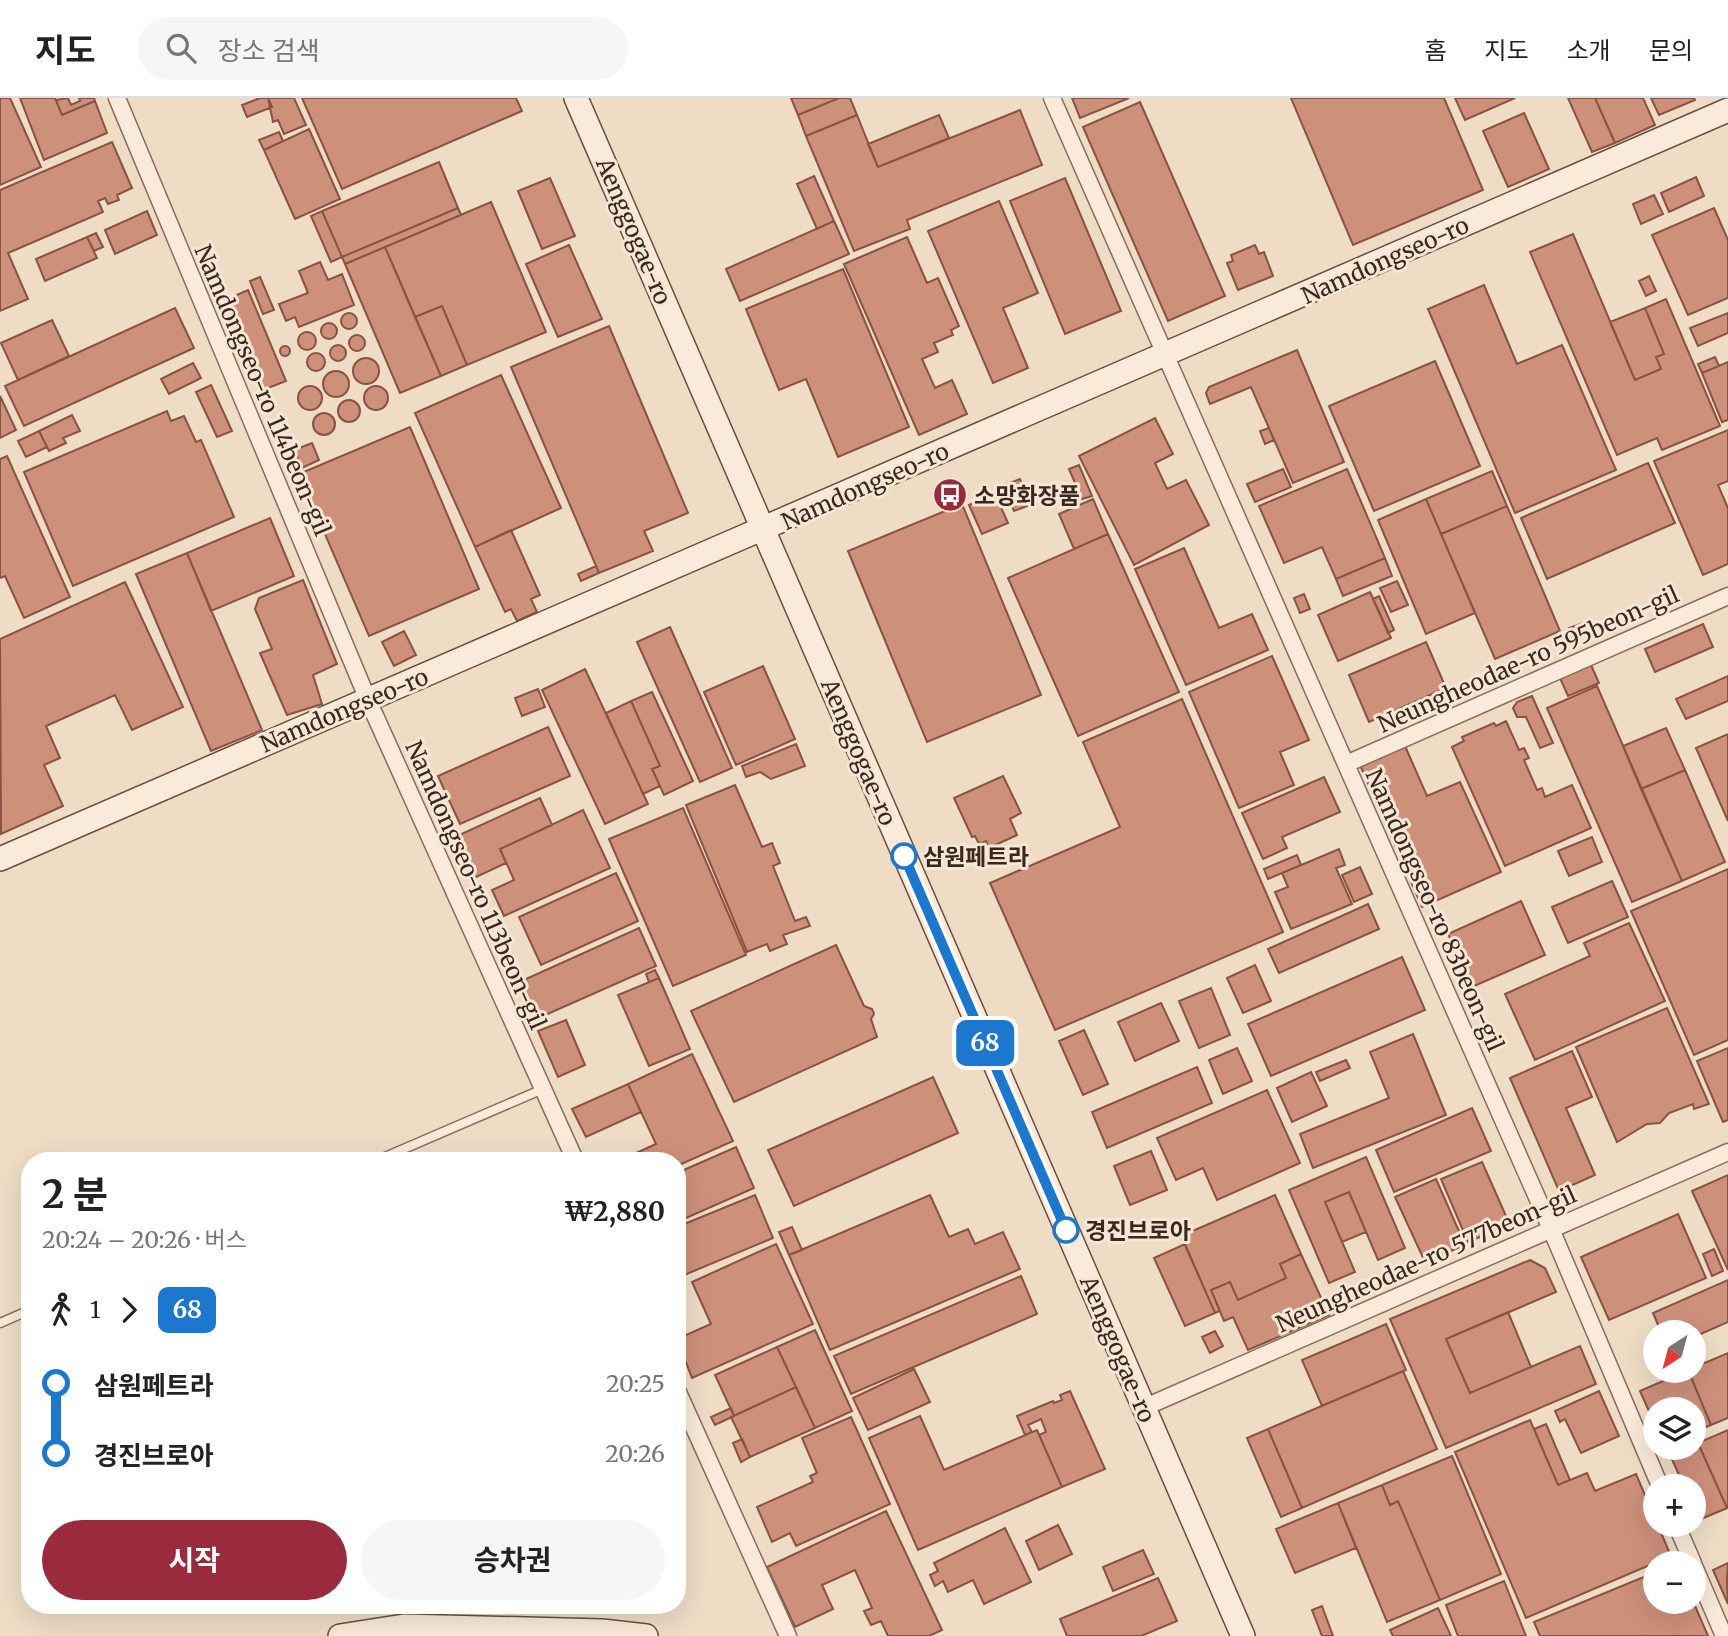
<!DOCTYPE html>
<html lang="ko">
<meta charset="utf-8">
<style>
:root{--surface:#fff;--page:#f6f6f6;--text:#222;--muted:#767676;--line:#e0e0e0;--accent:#992b3d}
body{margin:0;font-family:Merriweather,"Noto Sans KR",serif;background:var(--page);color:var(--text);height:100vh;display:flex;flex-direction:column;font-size:26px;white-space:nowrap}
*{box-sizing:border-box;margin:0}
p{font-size:23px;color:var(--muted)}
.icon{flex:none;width:38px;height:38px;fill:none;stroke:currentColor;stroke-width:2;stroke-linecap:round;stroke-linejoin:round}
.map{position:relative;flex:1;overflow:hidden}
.sheet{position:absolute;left:21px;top:1054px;width:665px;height:462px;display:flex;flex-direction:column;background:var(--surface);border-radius:28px;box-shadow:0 7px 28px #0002}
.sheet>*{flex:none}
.badge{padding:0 14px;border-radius:10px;font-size:24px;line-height:46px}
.needle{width:46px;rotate:216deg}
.controls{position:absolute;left:1643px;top:1222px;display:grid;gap:14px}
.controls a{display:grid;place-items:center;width:63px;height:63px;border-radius:50%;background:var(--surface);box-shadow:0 7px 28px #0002;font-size:35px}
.map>.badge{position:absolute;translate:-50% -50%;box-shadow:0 0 0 4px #fff}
.legs{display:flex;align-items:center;gap:10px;height:77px;padding:0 21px;font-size:23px}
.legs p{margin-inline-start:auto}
.headline{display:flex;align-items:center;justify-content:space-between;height:119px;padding:0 21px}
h1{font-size:38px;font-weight:700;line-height:52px}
.primary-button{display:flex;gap:14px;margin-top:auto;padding:14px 21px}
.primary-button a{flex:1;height:80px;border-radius:42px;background:var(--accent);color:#fff;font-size:28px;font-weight:700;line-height:80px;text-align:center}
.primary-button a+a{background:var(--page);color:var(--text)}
ul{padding:0 21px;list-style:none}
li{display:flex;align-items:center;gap:24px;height:70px;font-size:26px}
li i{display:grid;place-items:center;width:10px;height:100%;margin:0 9px;background:currentColor}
li i::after{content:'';width:18px;height:18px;margin:-9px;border:5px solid;border-radius:50%;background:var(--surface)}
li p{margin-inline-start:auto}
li:first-child i{background:linear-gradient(#0000 50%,currentColor 0)}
li:last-child i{background:linear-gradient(currentColor 50%,#0000 0)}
header{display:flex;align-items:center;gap:42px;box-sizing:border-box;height:98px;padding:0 35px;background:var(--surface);border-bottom:2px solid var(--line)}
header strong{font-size:33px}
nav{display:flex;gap:38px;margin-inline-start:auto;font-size:24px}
.search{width:490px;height:63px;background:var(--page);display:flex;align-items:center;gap:18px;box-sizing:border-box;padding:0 24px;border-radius:38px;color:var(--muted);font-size:26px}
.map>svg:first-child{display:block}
</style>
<header>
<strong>지도</strong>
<div class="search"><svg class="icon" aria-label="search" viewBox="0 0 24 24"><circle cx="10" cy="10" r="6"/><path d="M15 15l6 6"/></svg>장소 검색</div>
<nav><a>홈</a><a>지도</a><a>소개</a><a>문의</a></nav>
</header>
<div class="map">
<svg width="1728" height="1538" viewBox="0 0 1728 1538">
<rect width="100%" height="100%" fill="#eedcc5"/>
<!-- building -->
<path fill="#cd907b" stroke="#895241" stroke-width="2" d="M0,0H10L41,69L0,87Z
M20,0H55L62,17L95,3L107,35L44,62Z
M68,0L71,7L80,3L79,0H94L95,3L62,17L56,2Z
M260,0H268L272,9L247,19L242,7Z
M268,0H294L306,27L284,36L278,22L273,24Z
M302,0H516L522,13L342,91Z
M791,0H839L798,17Z
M839,0H850L857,17L806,38L798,17Z
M1072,0H1129L1080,20Z
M1291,0H1444L1483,92L1353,147Z
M1455,0H1515L1465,22Z
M1568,0H1595L1615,45L1592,54Z
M1595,0H1643L1655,27L1615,45Z
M1651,0H1694L1695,2L1659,17Z
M1140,4L1225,198L1168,223L1083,29Z
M1020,12L1042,67L907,122L910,131L854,153L806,38L857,17L878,69Z
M1524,15L1549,71L1508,89L1483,33Z
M939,17L949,40L878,69L868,46Z
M309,31L340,101L295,121L264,52Z
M279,34L283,43L264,52L259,42Z
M112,44L132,90L117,97L119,102L108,106L105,100L98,103L103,114L8,155L28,201L0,213V92Z
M439,64L458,110L342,159L322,113Z
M814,78L834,123L817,131L797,86Z
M1696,79L1704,98L1669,114L1661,95Z
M550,80L575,138L542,151L518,93Z
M1065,80L1121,213L1065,236L1010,103Z
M1654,97L1663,116L1641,126L1633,106Z
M999,103L1038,195L1003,210L1028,270L993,285L928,133Z
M491,104L546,234L467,267L442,208L415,219L385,149Z
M458,110L461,117L345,166L342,159Z
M1714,110L1728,142V200L1688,217L1652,137Z
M147,113L157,137L115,156L105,132Z
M322,113L342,159L331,164L311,118Z
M834,123L849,156L740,203L726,171Z
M96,135L103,149L94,153L87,139Z
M1573,136L1635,282L1661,271L1656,259L1664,256L1645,210L1666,201L1720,328L1662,352L1657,340L1617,357L1530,154Z
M87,139L97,160L45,183L36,161Z
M907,139L927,185L938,180L959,228L951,232L953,237L934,245L938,254L922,261L935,290L952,282L967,316L919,337L844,166Z
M569,147L602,221L558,239L526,166Z
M1255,147L1259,156L1264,154L1273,178L1238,192L1227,165L1233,163L1231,157Z
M385,149L441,278L400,295L345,166Z
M320,164L328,182L342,176L354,207L299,229L295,219L286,223L279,206L308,195L299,173Z
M843,171L909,329L838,359L806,281L779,292L746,211Z
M1649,178L1656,193L1646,198L1639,183Z
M260,179L274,212L263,216L250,183Z
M1484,187L1517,266L1562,247L1616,372L1515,415L1428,211Z
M248,192L286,283L263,292L225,202Z
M442,208L467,267L441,278L415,219Z
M175,210L194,250L24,328L5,288Z
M1645,210L1664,256L1656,259L1661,271L1635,282L1610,224Z
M1728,215V235L1698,248L1690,230Z
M341 223a8 8 0 1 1 16 0a8 8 0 1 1-16 0Z
M52,222L69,258L18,282L1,245Z
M321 233a8 8 0 1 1 16 0a8 8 0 1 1-16 0Z
M609,228L688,415L644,433L653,453L599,475L511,269Z
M298 243a9 9 0 1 1 18 0a9 9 0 1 1-18 0Z
M349 245a8 8 0 1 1 16 0a8 8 0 1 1-16 0Z
M330 255a8 8 0 1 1 16 0a8 8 0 1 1-16 0Z
M280 253a5 5 0 1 1 10 0a5 5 0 1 1-10 0Z
M1297,252L1344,364L1293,385L1251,289L1210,306L1206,295L1209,289Z
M307 264a9 9 0 1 1 18 0a9 9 0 1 1-18 0Z
M1715,259L1719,268L1702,275L1698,266Z
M353 273a13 13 0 1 1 26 0a13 13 0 1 1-26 0Z
M1435,263L1480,368L1374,413L1329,308Z
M1728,264V322L1722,324L1702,275Z
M193,265L201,280L169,296L161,281Z
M323 286a13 13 0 1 1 26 0a13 13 0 1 1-26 0Z
M501,277L561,410L475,449L415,315Z
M211,287L232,333L217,339L196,294Z
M364 300a12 12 0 1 1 24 0a12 12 0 1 1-24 0Z
M298 300a12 12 0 1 1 24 0a12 12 0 1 1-24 0Z
M0,298L16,332L0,340Z
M338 313a11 11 0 1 1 22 0a11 11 0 1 1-22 0Z
M167,313L171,323L184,318L196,344L201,342L234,419L73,488L24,374Z
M313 326a11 11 0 1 1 22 0a11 11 0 1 1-22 0Z
M72,317L80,333L63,340L66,345L49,353L39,333Z
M1155,320L1173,356L1155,365L1167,391L1186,382L1209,427L1134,467L1079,358Z
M410,329L479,491L369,538L299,376Z
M1269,330L1274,342L1265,346L1260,333Z
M1728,332V383L1718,387L1728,410V466L1703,477L1654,363Z
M39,333L47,349L26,359L18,343Z
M312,345L319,362L302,370L294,352Z
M7,358L70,499L24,520L5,478L0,480V361Z
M1648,365L1675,425L1547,481L1521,420Z
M1079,367L1092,398L1082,401L1069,371Z
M1283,371L1291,389L1255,404L1247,386Z
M1347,371L1385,460L1336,481L1322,449L1284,465L1259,408Z
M1492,373L1507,408L1441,436L1426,401Z
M1020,381L1030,407L1014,413L1004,387Z
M995,396L1008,425L982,436L969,407Z
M1093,401L1108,436L1074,451L1059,416Z
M1426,401L1475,515L1426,536L1378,422Z
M962,406L1041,597L927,644L848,453Z
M1507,408L1560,533L1495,561L1441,436Z
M270,420L294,478L211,513L187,455Z
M511,432L540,497L531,501L537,514L517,523L511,511L505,514L475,449Z
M1108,436L1179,594L1078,638L1008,480Z
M1184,450L1219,530L1252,516L1268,552L1186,587L1135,471Z
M187,455L262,632L211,653L136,476Z
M1385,460L1392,478L1343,498L1336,481Z
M596,468L599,475L581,483L578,476Z
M303,482L337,566L313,577L322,606L287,617L260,555L272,551L255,511L259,500Z
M1397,483L1408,507L1391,514L1380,490Z
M125,484L183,609L132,632L115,597L46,628L60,660L44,667L63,708L1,736L0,541Z
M1370,494L1391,540L1338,563L1318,517Z
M1304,496L1310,511L1300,515L1294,500Z
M1379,498L1394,532L1388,535L1373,501Z
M1591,522L1595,533L1573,541L1569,530Z
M1703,526L1713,549L1655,574L1645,551Z
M670,529L732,670L700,684L637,544Z
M404,533L416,557L394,568L382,544Z
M1426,544L1446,590L1369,624L1349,577Z
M1272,558L1309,642L1280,654L1294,687L1239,710L1189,594Z
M1591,567L1599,585L1568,598L1560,580Z
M763,568L795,641L736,667L704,594Z
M585,571L648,706L605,726L542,592Z
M1728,578V603L1686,621L1676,601Z
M1597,588L1682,783L1632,804L1547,610Z
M538,591L545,609L522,618L515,600Z
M652,594L693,683L664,697L652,671L660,668L631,603Z
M1532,598L1553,645L1540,650L1526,619H1517L1513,610L1517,604Z
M1182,601L1283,834L1055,932L990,785L1120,729L1083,644Z
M631,603L660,668L652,671L660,688L643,696L606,615Z
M1506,623L1519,652L1524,650L1529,660L1524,662L1537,692L1542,690L1545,699L1572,687L1591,730L1505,768L1452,649L1464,643L1462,639L1494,625L1496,628Z
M548,629L570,678L460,726L438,678Z
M1666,630L1685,672L1641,691L1623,648Z
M1728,636V723L1696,650Z
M796,646L805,668L771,681L760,674L746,679L742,668Z
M1405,648L1427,698L1460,684L1501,774L1422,809L1360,667Z
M1685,672L1725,764L1682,783L1641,691Z
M1003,678L1021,715L1010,721L1017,737L989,750L986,743L979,746L975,738L972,739L954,700Z
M1324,679L1340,714L1282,739L1287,750L1263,761L1242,715Z
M735,687L762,749L772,745L780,765L773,768L795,823L806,819L810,828L783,837L787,846L770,853L767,846L747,854L686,707Z
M540,700L552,727L500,751L506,765L474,780L455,739Z
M683,710L746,857L673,888L609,741Z
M583,712L610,770L504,818L492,792L514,782L500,751Z
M1592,739L1602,764L1569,778L1558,753Z
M1339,751L1345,767L1336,770L1352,806L1291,831L1275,794L1288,789L1282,775Z
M1297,757L1301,767L1268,781L1264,771Z
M1360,769L1372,796L1354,804L1342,777Z
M1728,771V942L1694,957L1631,813Z
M616,775L638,823L541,867L519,819Z
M1612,783L1628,819L1568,845L1552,809Z
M1521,803L1545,857L1472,889L1448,836Z
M1368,806L1379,831L1279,875L1268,851Z
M1629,825L1665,903L1535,962L1505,896L1590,858L1584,845Z
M639,830L656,868L534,922L517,885Z
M836,847L864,908L872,911L874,916L871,921L877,939L734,1004L691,913Z
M1402,859L1425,912L1271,978L1248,926Z
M1255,867L1271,903L1243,915L1227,880Z
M655,872L659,880L649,884L646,876Z
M659,880L690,951L649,968L618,897Z
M1211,890L1230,937L1199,950L1179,903Z
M1161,905L1179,943L1135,963L1118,924Z
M1667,910L1709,1006L1694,1011L1693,1006L1669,1015L1660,1025L1647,1026L1617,1044L1576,949Z
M566,922L585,967L558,979L538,933Z
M1084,932L1108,986L1083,997L1059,943Z
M1413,936L1446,1017L1313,1070L1300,1036L1389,1000L1370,954Z
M1237,950L1252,983L1223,996L1209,962Z
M1728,950V1022L1723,1024L1697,963Z
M1572,953L1592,999L1566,1010L1595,1077L1559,1093L1510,980Z
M692,956L733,1043L677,1068V1062H621L656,1046L628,986Z
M1346,962L1350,970L1320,983L1316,974Z
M1197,969L1212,1005L1107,1050L1092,1014Z
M1311,974L1327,1008L1292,1024L1277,990Z
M933,979L958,1035L794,1108L768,1052Z
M628,986L641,1014L586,1039L572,1011Z
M1267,992L1300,1065L1217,1102L1203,1070L1176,1082L1157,1040Z
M1472,1010L1491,1053L1394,1094L1376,1052Z
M736,1049L754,1090L677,1124V1075Z
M1151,1053L1167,1092L1130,1107L1114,1068Z
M1366,1059L1405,1150L1378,1162L1349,1094L1325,1104L1355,1174L1329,1185L1289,1092Z
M1482,1064L1510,1127L1468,1144L1441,1081Z
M1728,1077V1172L1692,1093Z
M1436,1081L1465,1147L1425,1164L1395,1099Z
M1349,1094L1366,1134L1342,1144L1325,1104Z
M755,1097L773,1140L677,1180V1129Z
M930,1097L949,1139L968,1131L975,1146L1003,1134L1020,1171L830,1252L789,1157Z
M1275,1097L1301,1156L1280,1166L1286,1180L1238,1202L1230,1184L1211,1192L1220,1213L1215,1215L1181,1138Z
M1678,1116L1706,1180L1609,1222L1581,1159Z
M792,1129L802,1152L789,1157L779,1134Z
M776,1146L813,1226L692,1280L677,1241L711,1226L692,1184Z
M1185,1146L1215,1215L1185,1228L1154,1160Z
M1714,1151L1723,1173L1712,1178L1703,1156Z
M1301,1156L1329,1217L1248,1252L1233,1219L1224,1223L1211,1192L1230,1184L1238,1202L1286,1180L1280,1166Z
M1530,1162L1545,1170L1556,1194L1446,1241L1470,1295L1580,1248L1596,1286L1446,1350L1390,1221Z
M1021,1178L1037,1216L851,1296L834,1258Z
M1728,1182V1224L1694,1239V1234H1661L1653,1215Z
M1508,1214L1531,1269L1470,1295L1446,1241Z
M1386,1226L1406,1272L1322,1308L1302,1262Z
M815,1232L852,1313L815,1330L777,1249Z
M1215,1233L1223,1248L1210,1255L1202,1239Z
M777,1249L796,1289L734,1318L715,1277Z
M1728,1255V1320L1711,1327L1688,1272Z
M914,1271L930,1304L868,1332L853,1300Z
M1688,1272L1711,1327L1694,1334V1311H1656V1329L1640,1293Z
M1403,1273L1437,1351L1302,1410L1268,1331Z
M796,1289L815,1330L750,1359L731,1319Z
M1070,1293L1105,1371L1062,1389L1039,1337L1046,1334L1041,1321L1028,1327L1032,1334L1025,1337L1017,1318L1053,1303L1054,1305L1062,1302L1060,1297Z
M1599,1293L1619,1338L1581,1355L1565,1321L1560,1324L1555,1313Z
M731,1310L734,1318L715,1327L711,1319Z
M920,1318L944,1372L1037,1332L1062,1389L918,1452L869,1340Z
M851,1319L890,1406L796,1448L790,1435L772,1444L757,1409L813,1384L810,1378L817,1375L802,1340Z
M1530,1322L1558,1387L1587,1375L1595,1393L1636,1376L1671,1458L1526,1520L1455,1354Z
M1546,1326L1570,1382L1558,1387L1534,1331Z
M1268,1331L1302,1410L1281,1419L1247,1340Z
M1728,1332V1409L1727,1410L1698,1345Z
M742,1341L750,1359L741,1364L733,1345Z
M1698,1345L1727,1410L1699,1422L1694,1412V1388H1684L1670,1357Z
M1452,1358L1501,1476L1440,1502L1398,1403L1390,1407L1382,1387Z
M1382,1387L1390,1407L1398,1403L1440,1502L1387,1524L1338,1405Z
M1338,1405L1356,1450L1295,1475L1276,1431Z
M886,1413L942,1532L929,1538H888L881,1523L871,1527L864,1513L872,1510L855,1472L822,1487L833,1511L795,1529L767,1469Z
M1058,1427L1072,1456L1039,1472L1026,1443Z
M1005,1430L1031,1484L984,1506L973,1482L948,1494L943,1483L935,1488L930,1477L938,1473L934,1465Z
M1143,1452L1154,1476L1113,1493L1103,1469Z
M1728,1465L1727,1482L1728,1506L1713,1472Z
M1656,1474V1503H1693L1708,1538H1540L1534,1524Z
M1158,1480L1177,1523L1141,1538H1067L1060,1521Z
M1504,1483L1526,1538H1458L1446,1507Z
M1322,1508L1333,1538H1322L1312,1512Z
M1438,1510L1451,1538H1393L1390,1532Z"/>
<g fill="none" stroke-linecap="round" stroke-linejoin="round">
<!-- lane casing -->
<g stroke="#8a6c5b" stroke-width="11">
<path id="lane" d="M378,1062L543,991
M0,1225L30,1212"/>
</g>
<!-- street casing -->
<g stroke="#8a6c5b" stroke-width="19">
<path id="street" d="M117,0L368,602L575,1062
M1052,0L1551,1131L1660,1388
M1346,666L1728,498
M677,1292L788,1538
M1143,1310L1728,1054
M1676,1426L1693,1465
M1694,1468L1724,1538"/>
</g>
<!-- secondary casing -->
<g stroke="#6c4e3e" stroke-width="26">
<path id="secondary" d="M576,0L1243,1538
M0,761L1728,12
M340,1538L404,1528L602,1533L646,1538"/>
</g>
<!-- lane -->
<use href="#lane" stroke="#f9ead9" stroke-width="8"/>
<!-- street -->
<use href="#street" stroke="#f9ead9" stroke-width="16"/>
<!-- secondary -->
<use href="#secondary" stroke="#f9ead9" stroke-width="23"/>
</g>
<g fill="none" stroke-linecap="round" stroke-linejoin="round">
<!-- line-1 casing -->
<g stroke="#fff" stroke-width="16">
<path id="line-1" d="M904,758L1066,1132"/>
</g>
<!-- line-1 -->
<use href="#line-1" stroke="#1c78cf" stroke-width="10"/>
</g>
<!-- icons -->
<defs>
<g id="bus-disc" transform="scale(1.75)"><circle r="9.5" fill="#992b3d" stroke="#f6e7d5"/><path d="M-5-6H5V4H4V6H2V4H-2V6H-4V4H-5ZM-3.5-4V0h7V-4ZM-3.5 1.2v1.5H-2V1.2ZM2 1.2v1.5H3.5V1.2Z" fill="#fff"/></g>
</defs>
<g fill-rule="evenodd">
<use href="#bus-disc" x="950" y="397"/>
</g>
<!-- markers -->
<g fill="#fff" stroke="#1c78cf" stroke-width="3.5">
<circle cx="904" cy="758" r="12"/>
<circle cx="1066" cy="1132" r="12"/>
</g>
<g text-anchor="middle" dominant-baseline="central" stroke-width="6" stroke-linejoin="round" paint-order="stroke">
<!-- street labels -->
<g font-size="23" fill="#3a281f" stroke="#f6e7d5">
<text transform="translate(634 133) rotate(67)">Aenggogae-ro</text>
<text transform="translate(1385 162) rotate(-24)">Namdongseo-ro</text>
<text transform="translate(263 292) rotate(67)">Namdongseo-ro 114beon-gil</text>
<text transform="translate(865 388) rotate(-24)">Namdongseo-ro</text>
<text transform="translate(1528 561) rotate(-24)">Neungheodae-ro 595beon-gil</text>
<text transform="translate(344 612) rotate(-23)">Namdongseo-ro</text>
<text transform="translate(859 654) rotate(67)">Aenggogae-ro</text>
<text transform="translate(476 787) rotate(66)">Namdongseo-ro 113beon-gil</text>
<text transform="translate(1435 812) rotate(66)">Namdongseo-ro 83beon-gil</text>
<text transform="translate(1426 1161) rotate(-24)">Neungheodae-ro 577beon-gil</text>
<text transform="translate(1118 1251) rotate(67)">Aenggogae-ro</text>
</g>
<!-- poi labels -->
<g font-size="23" font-weight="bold" fill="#3a281f" stroke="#f6e7d5" text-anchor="start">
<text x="974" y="397">소망화장품</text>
</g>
<!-- stop labels -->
<g font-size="23" font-weight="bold" fill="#3a281f" stroke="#f6e7d5" text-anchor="start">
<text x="923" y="758">삼원페트라</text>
<text x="1085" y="1132">경진브로아</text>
</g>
</g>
</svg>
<div class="controls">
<a><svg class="needle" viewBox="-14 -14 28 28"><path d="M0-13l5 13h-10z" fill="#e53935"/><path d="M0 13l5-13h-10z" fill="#767676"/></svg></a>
<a><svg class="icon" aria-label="layers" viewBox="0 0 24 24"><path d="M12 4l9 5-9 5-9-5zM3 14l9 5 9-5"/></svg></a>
<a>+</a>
<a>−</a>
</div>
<b class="badge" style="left:985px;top:945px;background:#1c78cf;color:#fff">68</b>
<section class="sheet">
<div class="headline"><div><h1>2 분</h1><p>20:24 – 20:26 · 버스</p></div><b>₩2,880</b></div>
<div class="legs"><svg class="icon" aria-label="walk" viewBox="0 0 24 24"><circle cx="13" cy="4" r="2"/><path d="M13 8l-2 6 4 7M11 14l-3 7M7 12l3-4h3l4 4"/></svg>1<svg class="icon" aria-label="forward" viewBox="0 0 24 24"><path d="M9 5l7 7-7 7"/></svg><b class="badge" style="background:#1c78cf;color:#fff">68</b></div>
<ul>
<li><i style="color:#1c78cf"></i><b>삼원페트라</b><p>20:25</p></li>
<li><i style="color:#1c78cf"></i><b>경진브로아</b><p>20:26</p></li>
</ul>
<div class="primary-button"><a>시작</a><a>승차권</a></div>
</section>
</div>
